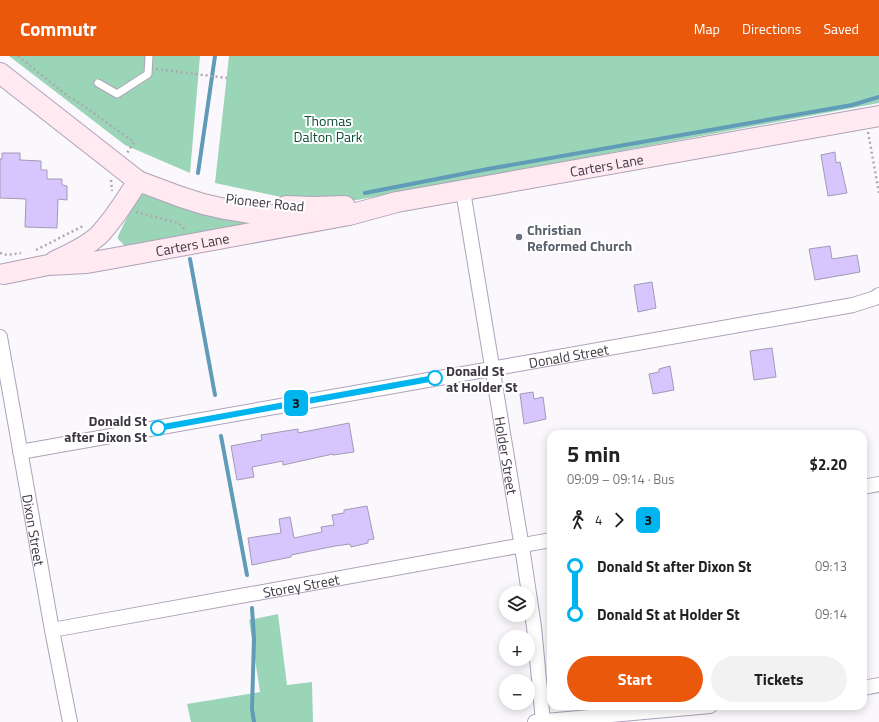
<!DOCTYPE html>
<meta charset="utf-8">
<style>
:root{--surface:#fff;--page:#f2f2f2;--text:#222;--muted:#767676;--accent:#ea580c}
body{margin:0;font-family:"Titillium Web",sans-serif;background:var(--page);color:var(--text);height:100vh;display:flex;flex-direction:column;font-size:15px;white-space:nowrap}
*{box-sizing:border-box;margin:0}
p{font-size:13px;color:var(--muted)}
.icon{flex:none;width:22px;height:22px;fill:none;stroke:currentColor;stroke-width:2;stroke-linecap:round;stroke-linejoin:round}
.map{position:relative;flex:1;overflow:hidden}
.drawer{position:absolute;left:547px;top:374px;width:320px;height:280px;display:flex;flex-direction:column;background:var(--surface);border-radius:12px;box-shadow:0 2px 10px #0003}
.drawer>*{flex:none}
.badge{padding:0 8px;border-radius:6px;font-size:14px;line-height:26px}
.fabs{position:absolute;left:499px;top:530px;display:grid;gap:8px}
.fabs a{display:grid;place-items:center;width:36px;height:36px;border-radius:50%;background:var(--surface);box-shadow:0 2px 10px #0003;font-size:20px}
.map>.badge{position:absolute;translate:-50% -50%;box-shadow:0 0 0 2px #fff}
.legs{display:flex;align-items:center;gap:6px;height:44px;padding:0 20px;font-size:13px}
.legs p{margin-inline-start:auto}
.head{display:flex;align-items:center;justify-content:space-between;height:68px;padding:0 20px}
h1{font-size:22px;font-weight:700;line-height:30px}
.action{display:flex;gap:8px;margin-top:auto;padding:8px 20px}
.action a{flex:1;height:46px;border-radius:24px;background:var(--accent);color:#fff;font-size:16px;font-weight:700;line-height:46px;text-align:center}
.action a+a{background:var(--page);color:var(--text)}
ul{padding:0 20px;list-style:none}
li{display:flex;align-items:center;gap:14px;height:48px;font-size:15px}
li i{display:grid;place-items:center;width:6px;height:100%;margin:0 5px;background:currentColor}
li i::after{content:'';width:10px;height:10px;margin:-5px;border:3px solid;border-radius:50%;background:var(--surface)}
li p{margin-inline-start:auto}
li:first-child i{background:linear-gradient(#0000 50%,currentColor 0)}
li:last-child i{background:linear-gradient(currentColor 50%,#0000 0)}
header{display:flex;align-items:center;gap:24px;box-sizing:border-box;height:56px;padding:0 20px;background:var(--accent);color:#fff}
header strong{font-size:19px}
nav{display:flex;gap:22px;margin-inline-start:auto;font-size:14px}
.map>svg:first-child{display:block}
</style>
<header>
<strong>Commutr</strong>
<nav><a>Map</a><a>Directions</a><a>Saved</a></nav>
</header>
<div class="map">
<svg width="879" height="666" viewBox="0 0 879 666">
<rect width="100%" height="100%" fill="#fbf8fd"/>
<!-- green -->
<path fill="#9ad5b7" d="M9,0H200L190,117L125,89Z
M229,0H879V47L357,144L300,145L215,127Z
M144,138L209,159L243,166L245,167L246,171L125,190L118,183V180L137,141Z
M278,558L287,629L312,626L313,666H191L187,648L260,636L249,564Z"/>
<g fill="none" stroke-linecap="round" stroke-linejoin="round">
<!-- stream -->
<path stroke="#609bb8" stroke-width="4" d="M198,117L215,0
M365,137L488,113L852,49L879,41
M190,203L215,339
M221,380L247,519
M252,552L254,582L252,653L254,666"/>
</g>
<!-- building -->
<path fill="#d7c6fd" stroke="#a29ab4" d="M835,96L836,107L840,106L847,137L828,140L821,99Z
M2,97H20V104L41,105V114H47V123H62V129L67,130V144L58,143L57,172L25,171L26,143L0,142V103H2Z
M830,190L832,203L857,199L860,216L815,224L809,193Z
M652,226L656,252L638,256L634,229Z
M772,292L776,321L754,324L750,295Z
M670,310L674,334L653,338L649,318L659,316V313Z
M533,336L534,343L543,341L546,363L524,368L520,338Z
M349,367L354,396L333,399V398L283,409V405L252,411L254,421L237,424L231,390L262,384L261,379L298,373V377Z
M367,450L374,483L368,484V487L351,491L350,488L335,490L296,498L291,499V501L252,509L248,482L281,477L279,463L290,461L294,482L322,476L321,471L334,469L332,459L344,457V454Z"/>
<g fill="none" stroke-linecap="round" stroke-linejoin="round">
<!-- service casing -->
<g stroke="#afa1b9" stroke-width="9">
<path id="service" d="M98,27L117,38L148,18L149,0"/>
</g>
<!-- minor casing -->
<g stroke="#afa1b9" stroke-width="16">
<g id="minor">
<path id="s1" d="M463,135L524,504L534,571L543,665"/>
<path id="s2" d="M0,281L52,574L70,666"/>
<path id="s3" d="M20,396L853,249L875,242L879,239"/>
<path d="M863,431L879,428"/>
<path id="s4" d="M52,574L551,484"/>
<path d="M863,632L879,629"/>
<path d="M535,666L710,650"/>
</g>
</g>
<!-- secondary casing -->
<g stroke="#afa1b9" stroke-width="22">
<g id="secondary">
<path d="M0,17L138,125L181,141L203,148L225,153L255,158L302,160"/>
<path d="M286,150L313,151L345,150"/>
<path d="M55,205C70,198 86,191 98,180C114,164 126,143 138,125"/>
<path id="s5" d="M4,218L48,209L87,207L104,204L349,159L397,146L879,60"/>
</g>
</g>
<!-- path -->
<path stroke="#ada9b0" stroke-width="2.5" stroke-dasharray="2 3" stroke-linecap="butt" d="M18,0L69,41L75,44L134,86L127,97
M156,13L227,22
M868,76L879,137
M111,124L112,135
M136,156L178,167L182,170L184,173
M36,194L85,169
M0,197L7,199L21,197"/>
<!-- service -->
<use href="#service" stroke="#fff" stroke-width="7"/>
<!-- minor -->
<use href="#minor" stroke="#fff" stroke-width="14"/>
<!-- secondary -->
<use href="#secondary" stroke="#feeaf0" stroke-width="20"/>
</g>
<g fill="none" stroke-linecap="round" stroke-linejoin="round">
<!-- line-1 casing -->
<g stroke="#fff" stroke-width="9">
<path id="line-1" d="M158,372L435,322"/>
</g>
<!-- line-1 -->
<use href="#line-1" stroke="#00b5ef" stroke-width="6"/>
</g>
<!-- markers -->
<circle fill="#6b7280" stroke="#fff" stroke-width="1.5" cx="519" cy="181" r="4"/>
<g fill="#fff" stroke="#00b5ef" stroke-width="2">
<circle cx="435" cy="322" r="7"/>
<circle cx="158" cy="372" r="7"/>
</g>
<g text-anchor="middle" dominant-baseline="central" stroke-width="4" stroke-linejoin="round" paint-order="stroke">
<!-- park labels -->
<g font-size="14" fill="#0c4e34" stroke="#fff">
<text x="328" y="64">Thomas<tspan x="328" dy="16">Dalton Park</tspan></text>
</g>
<!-- street labels -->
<g font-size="14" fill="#3c3640" stroke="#fff">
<text stroke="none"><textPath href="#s5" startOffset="613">Carters Lane</textPath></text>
<text transform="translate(265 146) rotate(6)">Pioneer Road</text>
<text stroke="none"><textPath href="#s5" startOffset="191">Carters Lane</textPath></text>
<text stroke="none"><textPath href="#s3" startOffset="557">Donald Street</textPath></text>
<text stroke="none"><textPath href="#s1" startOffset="268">Holder Street</textPath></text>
<text stroke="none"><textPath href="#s2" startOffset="196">Dixon Street</textPath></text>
<text stroke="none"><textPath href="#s4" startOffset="253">Storey Street</textPath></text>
</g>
<!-- worship labels -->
<g font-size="14" font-weight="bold" fill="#5b616d" stroke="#fff" text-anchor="start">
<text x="527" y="173">Christian<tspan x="527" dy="16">Reformed Church</tspan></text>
</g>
<!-- stop labels -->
<g font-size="14" font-weight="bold" fill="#3c3640" stroke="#fff" text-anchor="start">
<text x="446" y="314">Donald St<tspan x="446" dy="16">at Holder St</tspan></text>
<text x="147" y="364" text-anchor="end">Donald St<tspan x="147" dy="16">after Dixon St</tspan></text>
</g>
</g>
</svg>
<div class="fabs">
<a><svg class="icon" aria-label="layers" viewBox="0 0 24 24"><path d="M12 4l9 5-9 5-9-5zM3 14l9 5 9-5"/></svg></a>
<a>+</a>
<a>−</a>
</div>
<b class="badge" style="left:296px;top:347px;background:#00b5ef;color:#111">3</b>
<section class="drawer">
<div class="head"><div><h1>5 min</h1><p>09:09 – 09:14 · Bus</p></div><b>$2.20</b></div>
<div class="legs"><svg class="icon" aria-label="walk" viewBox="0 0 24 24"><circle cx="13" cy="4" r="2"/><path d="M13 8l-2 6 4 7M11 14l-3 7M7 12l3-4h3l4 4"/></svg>4<svg class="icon" aria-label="forward" viewBox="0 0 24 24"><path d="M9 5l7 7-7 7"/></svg><b class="badge" style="background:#00b5ef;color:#111">3</b></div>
<ul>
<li><i style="color:#00b5ef"></i><b>Donald St after Dixon St</b><p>09:13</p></li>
<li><i style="color:#00b5ef"></i><b>Donald St at Holder St</b><p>09:14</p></li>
</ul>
<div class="action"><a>Start</a><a>Tickets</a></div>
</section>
</div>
